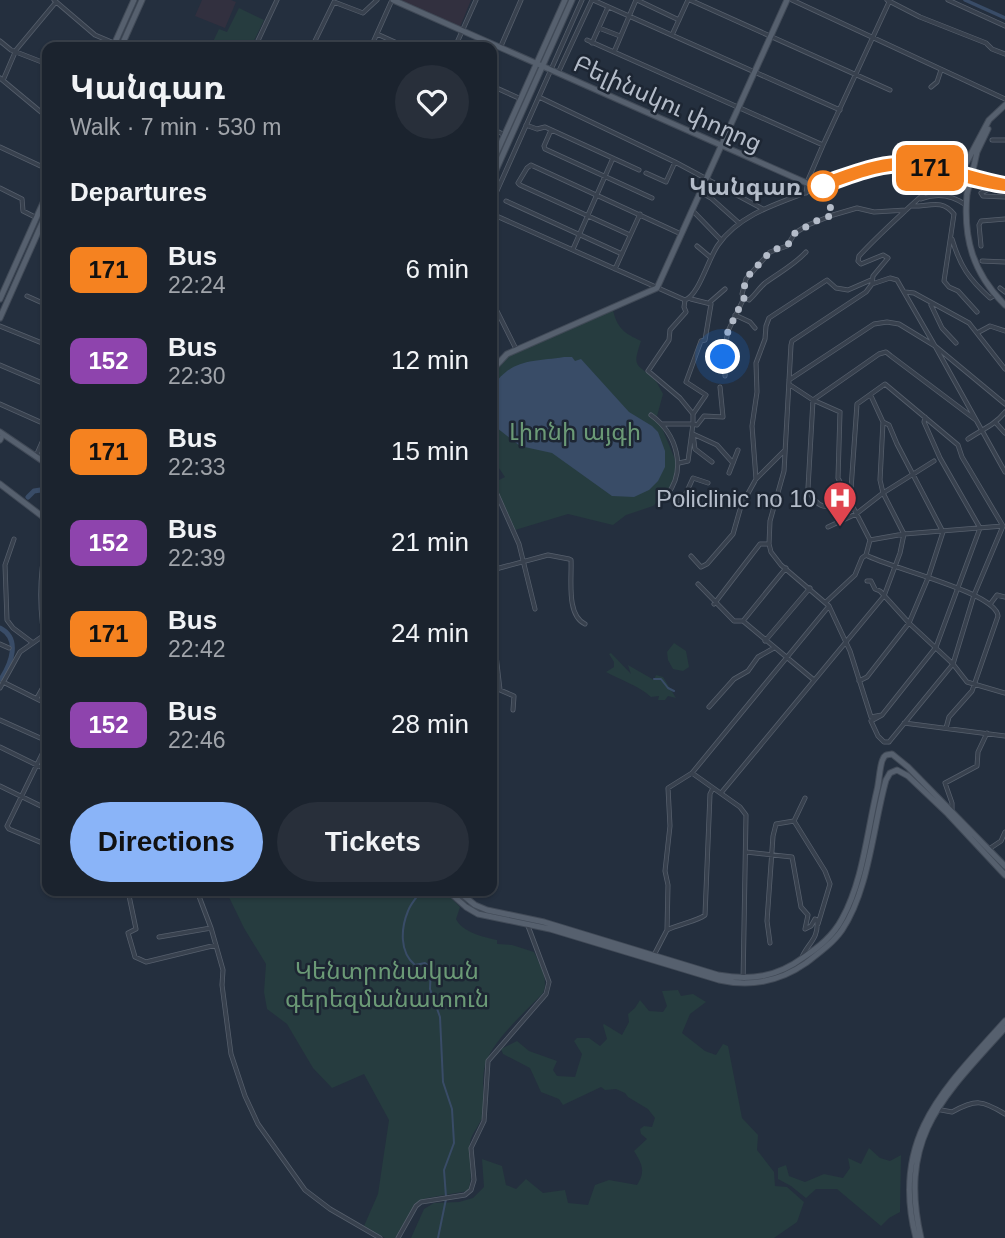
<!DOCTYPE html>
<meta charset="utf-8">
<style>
:root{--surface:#1b232e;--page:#282f3a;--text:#f1f3f6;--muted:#a0a4aa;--line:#39404a;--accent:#8ab4f8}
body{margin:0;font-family:Helvetica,"Noto Sans Armenian",sans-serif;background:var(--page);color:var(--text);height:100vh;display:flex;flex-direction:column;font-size:26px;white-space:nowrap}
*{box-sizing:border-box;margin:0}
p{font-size:23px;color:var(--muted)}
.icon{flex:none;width:38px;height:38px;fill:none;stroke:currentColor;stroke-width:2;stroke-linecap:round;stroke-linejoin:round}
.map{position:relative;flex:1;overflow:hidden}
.side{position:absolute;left:42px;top:42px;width:455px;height:854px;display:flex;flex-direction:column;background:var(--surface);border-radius:14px;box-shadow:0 2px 5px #0004,0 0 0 2px var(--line)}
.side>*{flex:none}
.badge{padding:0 14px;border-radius:10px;font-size:24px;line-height:46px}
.you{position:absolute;width:35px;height:35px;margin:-18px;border:5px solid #fff;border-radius:50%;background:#1a73e8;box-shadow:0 0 0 10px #1a73e833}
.map>.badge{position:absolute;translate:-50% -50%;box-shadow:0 0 0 4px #fff}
h2{padding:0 28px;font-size:26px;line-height:63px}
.round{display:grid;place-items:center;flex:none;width:74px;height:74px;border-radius:37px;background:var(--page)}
.headline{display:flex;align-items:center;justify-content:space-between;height:119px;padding:0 28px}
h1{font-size:33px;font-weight:700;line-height:52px}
.button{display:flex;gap:14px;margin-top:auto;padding:14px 28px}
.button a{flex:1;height:80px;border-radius:42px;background:var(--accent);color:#111;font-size:28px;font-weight:700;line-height:80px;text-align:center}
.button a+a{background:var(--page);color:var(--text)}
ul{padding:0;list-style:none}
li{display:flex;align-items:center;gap:21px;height:91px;padding:0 28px}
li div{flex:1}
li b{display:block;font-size:26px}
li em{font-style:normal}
li .badge{min-width:77px;font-weight:700;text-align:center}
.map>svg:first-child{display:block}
</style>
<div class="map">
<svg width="1005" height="1238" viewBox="0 0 1005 1238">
<rect width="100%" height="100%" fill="#242f3e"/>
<!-- medical -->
<path fill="#32303f" d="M202,0H231L236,2L225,28L195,16Z
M400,0H471L460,27Z"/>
<!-- green -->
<path fill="#263c3f" d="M239,8L264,20L251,47L211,46L219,29L227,32Z
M613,310C617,328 624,333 641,341C632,368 636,363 654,379C658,383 660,389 663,394L657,416L677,464L671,488L653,506L626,515L613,525L568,514L515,530L493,483L505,477L492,458V374L509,356Z
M674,643L686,651L689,667L683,671L673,669L668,660L667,652Z
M611,653L631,674L628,665L654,680L656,675L663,677L676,698L668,696L665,700H658L659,696L651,697C639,686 621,680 606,672L614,667V662L609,654Z
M226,891H444L460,907L456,919C462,932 483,937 497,940V944L512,945L534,952C540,965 549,979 543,993C525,1012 492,1041 485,1065C481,1081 485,1098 483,1114C481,1125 471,1133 470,1143C468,1159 474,1175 468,1191L427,1198L416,1203L395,1238H385L364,1226L378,1194L389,1120L364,1074L332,1088L313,1068L287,1024L267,1009L264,992L266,964L244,928Z
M678,990L681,996L693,994L706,1002L690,1014L682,1033L705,1051L716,1055L723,1044L728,1046L742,1118L758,1135L757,1150L774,1172L775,1186L787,1187L804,1202L797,1222L774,1238H411L424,1209L434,1203L459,1202L473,1198L484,1187L482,1159L502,1166L506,1185L516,1189L526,1179L543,1193L565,1190L568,1203L588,1205L595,1185L609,1180L637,1185C646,1171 642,1164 634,1151L647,1139L641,1134L640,1129L644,1126L652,1127L655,1118L648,1109L628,1097L625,1093L616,1089L605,1090L601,1087L563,1105L559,1099L541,1092L530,1068L503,1054L501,1049L517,1041L529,1051L557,1061L553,1070L557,1076L575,1077L582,1054L574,1041L577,1038H589L600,1046L607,1039L603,1025L604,1024L622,1035L629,1022L628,1014L635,1008L640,1000L649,1011L663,1012L667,1006L662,991Z
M869,1148L880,1158L890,1161L901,1155L900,1212L889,1218L881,1226L837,1189H816L806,1198L791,1186L778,1179V1168L786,1165L789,1176L805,1182L824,1174L843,1178L850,1168L848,1158L861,1164Z"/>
<!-- water -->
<path fill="#394c67" d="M564,357H572L575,361L581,359L629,412L652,426L658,432L665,451V467L658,481L649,490L634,497L612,496L552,453L520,446L492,424V388C511,358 533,362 564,357Z"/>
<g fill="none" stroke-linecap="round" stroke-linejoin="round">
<!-- stream -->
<path stroke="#394c67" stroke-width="2" d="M654,679H661L668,688L674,691
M420,891C417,898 411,903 408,911C401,928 399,952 415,965L425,963L431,967L430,989L440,1017L443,1082L452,1109L454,1143L444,1170L446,1197
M438,1238L446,1199"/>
<!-- canal -->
<path stroke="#394c67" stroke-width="3.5" d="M965,0L1005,18"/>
<!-- river -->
<path stroke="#394c67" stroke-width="5" d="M28,497L34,491L47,489
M0,628C21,639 11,664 1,679"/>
<!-- minor casing -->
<g stroke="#565f6c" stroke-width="5">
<path id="minor" d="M54,0L95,35L114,43
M593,0L840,110
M637,0L679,20
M690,0L890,90
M792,0L1005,99
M887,0L920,17L986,43L992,49L1005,54
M948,0L1005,26
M599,28L620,36
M377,34L406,47
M672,35L688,0
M587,40L823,145
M0,41L11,50L47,64
M592,43L608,7
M501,46L521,0
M255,47L277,0
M312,47L334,2L363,13L377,0
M371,47L392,0
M455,47L476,0
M614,52L636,0
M558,73L592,0
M0,78L47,117
M4,78L16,50L56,2
M492,86L521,99
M931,87L937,82L941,70
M539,97L675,162L763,209
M526,125L537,129L545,127L639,170
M492,129L505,135
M551,130L544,146L545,149L652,198
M992,140H1005
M0,147L47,169
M646,173L666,182L675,162
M987,184V190L981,193L983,196L1005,197
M0,188L22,199L23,211L35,217
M700,192L711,198L739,223
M806,193L808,180L823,145L890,0
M921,199C936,193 952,195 966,205
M506,201L622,254
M492,202L582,0
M911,206C929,207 941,198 954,214L944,281L949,287L958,291L977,312
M692,210L721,240
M492,214L685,300
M630,235L520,185L518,183L527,168L531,165L681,234
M952,239C960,266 969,279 990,298L995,295
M697,246L710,257
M981,246L979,225L981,221L1005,219
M573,249L613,158
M982,261L1005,262
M615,269L640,214
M872,284L890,278L897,280L935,346L1005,404
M1000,288L1005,292
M905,292L914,293L969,323L1005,369
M27,296L47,305
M744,298L749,300C755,295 759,288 765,283C780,272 794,265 806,252
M691,299L711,304L705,340L701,341L686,382L706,395L693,414
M685,300C699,295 708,259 718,245C741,212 783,202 818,188
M685,300L684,307L686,312L670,330L669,340L648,371L680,398L693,414
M710,302L725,289
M931,305L942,328L956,343
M492,312L494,309L497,311L516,349
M735,315L750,322L755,328
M0,326L47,345
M977,333L990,326L1005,331
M0,365L47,385
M725,376L726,358L723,357L728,331L744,298L742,294L746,279L770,252L787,246L795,233L808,225L833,215L857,208L874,212L906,210
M789,380L874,324L887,322L899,324L935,346L1005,472
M790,385L813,400L840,412
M0,404L47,425
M840,412L838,478L870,540
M693,414V424L697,425L704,416L723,417L720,387
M651,415C677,434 687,469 667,495L682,502L693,478L708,483
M976,420L891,356L886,352L879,354L813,400L808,488C817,512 829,508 850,503L857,404L885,384L958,445L962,457L1003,526
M996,423L1005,433
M663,424H693L688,461L679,463
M968,439C981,430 995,425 1005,412
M36,456L47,431
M712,462L695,449L693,434L717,445L733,463
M729,473L738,450
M756,479L752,426L757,392L756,363L765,339L766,326L769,318L827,280L836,288L848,290L871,280
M492,483L519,544L535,609
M828,527L856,514L883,493L934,461
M14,539L5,565L7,620L13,628L33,643
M47,539C39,575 39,615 47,651
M870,540L904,534L1003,526
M866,555C889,568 996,592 998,616L972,691L949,717L946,728
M691,556L701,567L707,564L733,534L741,506L756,479L785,450
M492,570L548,555L569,559L571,560C572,579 566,615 585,624
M867,581H871L875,589L880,591L909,623L953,664L967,682L1005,693
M698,584L734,621H743L814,680
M826,602L855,575L862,558L866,555L870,540
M991,603L997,595L1005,597
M714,604L760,544H769
M492,620L500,690L514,696L513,710
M743,621L786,568
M765,641L810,588
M0,644L9,648
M859,681L867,677L909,623L928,578L943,532L897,444L889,425L883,422L871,396
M3,682L47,704
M0,688L20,652L43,636
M37,698L47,680
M709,707L734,679L748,671L758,657L774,648
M882,715L871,717L850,651L829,606L781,565L771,552L769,544L770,521L784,471L791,345L792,341L866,292L872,284L873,276L888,258L883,255L861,264L858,261L859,256C870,244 934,181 944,180C959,178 972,187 987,184
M0,720L47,741
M904,723L1005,736
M889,742H884L878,736L871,721L882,715L936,647L980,528L940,458L924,422L925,417
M889,742L953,664L974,595L1003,526
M47,744L7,826L9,829L47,845
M0,747L47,770
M692,773L740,807L746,815L743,983
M0,786L47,809
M721,793L884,596L900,553L904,534L883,493L880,480L883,422
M952,809V803L945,783L977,766L978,752L987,733
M794,821L825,871L830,884L818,924
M794,821L805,798
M989,849L1001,841L1005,832
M746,852L792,857L801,907L808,915L805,929L811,926L815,919L817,920C819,939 808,943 802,957
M128,891L136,929L128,933L135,957L146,962L216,945
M197,891L211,928L223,970L222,985L231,1054L245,1096L258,1124L305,1190L330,1209L380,1238
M667,930C679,924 698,921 705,915L710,794L713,788
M159,937L211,928
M770,943L767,921L773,836L776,824L794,821
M653,957L667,930L668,885L665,871L670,826L668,788L692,773L829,606
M936,1109L952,1112C976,1099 982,1100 1005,1114
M398,1238L416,1206L421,1202L465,1195L471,1190L474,1180L471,1148L484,1121L488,1061L546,994L549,982L528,926"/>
</g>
<!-- major casing -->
<g stroke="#414a57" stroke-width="7">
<path id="major" d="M393,0L818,188
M113,47L134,0
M121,47L142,0
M492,163L565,0
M973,170L977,152L988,129
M959,172L962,171L989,120L1005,105
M492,179L572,0
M818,188L820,184C845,176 872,164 898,163C935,161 969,179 1005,184
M967,194C963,239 973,273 1005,305
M0,299L47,194
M0,318L47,212
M492,370L507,354L657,288L787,0
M0,432L47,464
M0,440L1,438
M0,484L47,520
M448,891L466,907L478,914L550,929L719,980C750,987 779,982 806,963C819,953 833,943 842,930C869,890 873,826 886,780L890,773L897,770L908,776L948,814L1005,875
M458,891L475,905L487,910L544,922L718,975C751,981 777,977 804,957C819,947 833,936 842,919C863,881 867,832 877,790C879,783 880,763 883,759C885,754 887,755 892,754L908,767L1005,866
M916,1238C890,1138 944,1089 1005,1021
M921,1238C898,1137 942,1098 1005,1028"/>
</g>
<!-- minor -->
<use href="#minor" stroke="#38414e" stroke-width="3.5"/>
<!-- major -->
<use href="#major" stroke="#56606e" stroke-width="5"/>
<!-- major-bridge casing -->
<g stroke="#414a57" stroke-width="7" stroke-linecap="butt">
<path id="major-bridge" d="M967,194L973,170"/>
</g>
<!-- major-bridge -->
<use href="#major-bridge" stroke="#56606e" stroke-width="5"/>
</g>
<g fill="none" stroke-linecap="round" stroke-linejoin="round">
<!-- line casing -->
<g stroke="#fff" stroke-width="16">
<path id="line" d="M1005,184C969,178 935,161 898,163C872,164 845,176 820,184L818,188C851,176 884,161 919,166C948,171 976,183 1005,186"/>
</g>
<!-- line -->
<use href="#line" stroke="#f58220" stroke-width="10"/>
<!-- walk -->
<path stroke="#b4bcc9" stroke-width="7" stroke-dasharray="0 12.6" d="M723,357L728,331L744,298V287L749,275L770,252L790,243L795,233L818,220L833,215L823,186"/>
</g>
<!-- icons -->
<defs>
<g id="hospital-pin" transform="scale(1.75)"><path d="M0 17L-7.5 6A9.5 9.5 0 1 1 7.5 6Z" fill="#e0444e" stroke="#1d2633"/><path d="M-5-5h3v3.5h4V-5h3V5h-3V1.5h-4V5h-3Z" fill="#fff"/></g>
</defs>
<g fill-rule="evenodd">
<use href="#hospital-pin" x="840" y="498"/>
</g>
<!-- markers -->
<circle fill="#fff" stroke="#f58220" stroke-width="3.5" cx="823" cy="186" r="14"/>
<g text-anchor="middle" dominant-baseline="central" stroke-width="5" stroke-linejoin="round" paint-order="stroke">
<!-- street labels -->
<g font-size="24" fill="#b4bcc9" stroke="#1d2633">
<text transform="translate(668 103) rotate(24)">Բելինսկու փողոց</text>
</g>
<!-- stop labels -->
<g font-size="24" font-weight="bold" fill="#b4bcc9" stroke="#1d2633" text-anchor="end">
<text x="802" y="186">Կանգառ</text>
</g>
<!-- park labels -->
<g font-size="24" fill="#6b9a76" stroke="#1d2633">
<text x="575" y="431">Լիոնի այգի</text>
<text x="387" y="970">Կենտրոնական<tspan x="387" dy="28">գերեզմանատուն</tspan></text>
</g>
<!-- poi labels -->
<g font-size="24" fill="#b4bcc9" stroke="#1d2633" text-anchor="end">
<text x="816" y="498">Policlinic no 10</text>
</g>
</g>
</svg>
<div class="you" style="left:723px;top:357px"></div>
<b class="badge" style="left:930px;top:168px;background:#f58220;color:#111">171</b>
<section class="side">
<div class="headline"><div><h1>Կանգառ</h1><p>Walk · 7 min · 530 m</p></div><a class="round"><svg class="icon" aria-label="heart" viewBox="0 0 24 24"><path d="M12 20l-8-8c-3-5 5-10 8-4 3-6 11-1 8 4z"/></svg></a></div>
<h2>Departures</h2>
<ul>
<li><span class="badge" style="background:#f58220;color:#111">171</span><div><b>Bus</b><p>22:24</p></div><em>6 min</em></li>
<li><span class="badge" style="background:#8e44ad;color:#fff">152</span><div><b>Bus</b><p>22:30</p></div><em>12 min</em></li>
<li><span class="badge" style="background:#f58220;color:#111">171</span><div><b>Bus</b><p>22:33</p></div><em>15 min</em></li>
<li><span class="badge" style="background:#8e44ad;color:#fff">152</span><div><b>Bus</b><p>22:39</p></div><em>21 min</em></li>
<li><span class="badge" style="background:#f58220;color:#111">171</span><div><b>Bus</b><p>22:42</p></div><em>24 min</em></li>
<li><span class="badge" style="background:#8e44ad;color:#fff">152</span><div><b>Bus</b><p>22:46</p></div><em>28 min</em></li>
</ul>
<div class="button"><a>Directions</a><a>Tickets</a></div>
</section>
</div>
